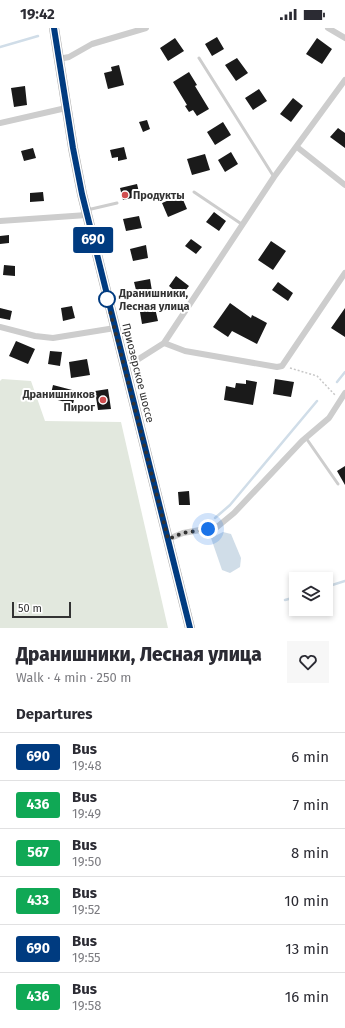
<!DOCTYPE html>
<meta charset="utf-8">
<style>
:root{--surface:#fff;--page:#f7f7f7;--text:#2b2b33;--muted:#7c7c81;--line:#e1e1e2}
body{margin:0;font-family:"Fira Sans",sans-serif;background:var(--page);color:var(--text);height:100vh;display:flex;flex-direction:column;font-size:15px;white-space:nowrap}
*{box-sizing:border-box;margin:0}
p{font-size:13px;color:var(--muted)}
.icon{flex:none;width:22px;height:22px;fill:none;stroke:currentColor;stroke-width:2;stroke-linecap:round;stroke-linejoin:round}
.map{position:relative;height:600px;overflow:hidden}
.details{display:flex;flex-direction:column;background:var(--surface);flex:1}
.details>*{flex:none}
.badge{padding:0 8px;border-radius:3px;font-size:14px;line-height:26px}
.tools{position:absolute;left:289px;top:544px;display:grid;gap:8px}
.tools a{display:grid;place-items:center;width:44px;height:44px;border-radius:0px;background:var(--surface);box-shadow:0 2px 6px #0003;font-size:20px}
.scale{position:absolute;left:12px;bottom:10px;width:59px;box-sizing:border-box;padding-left:4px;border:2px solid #333;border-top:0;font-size:11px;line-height:14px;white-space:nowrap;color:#333;-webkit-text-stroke:3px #fff;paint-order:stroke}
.you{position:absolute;width:20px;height:20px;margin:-10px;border:3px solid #fff;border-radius:50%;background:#1a73e8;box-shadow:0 0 0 6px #1a73e833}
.map>.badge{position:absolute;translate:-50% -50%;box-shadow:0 0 0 2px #fff}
h2{padding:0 16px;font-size:15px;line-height:36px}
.round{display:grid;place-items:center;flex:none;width:42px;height:42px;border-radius:0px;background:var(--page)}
.headline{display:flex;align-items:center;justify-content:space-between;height:68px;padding:0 16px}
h1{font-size:19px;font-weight:800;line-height:30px}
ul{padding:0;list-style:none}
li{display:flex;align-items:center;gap:12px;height:48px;padding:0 16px;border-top:1px solid var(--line)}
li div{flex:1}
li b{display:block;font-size:15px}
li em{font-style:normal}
li .badge{min-width:44px;font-weight:700;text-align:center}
.status{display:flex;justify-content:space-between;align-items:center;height:28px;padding:0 20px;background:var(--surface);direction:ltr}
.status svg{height:11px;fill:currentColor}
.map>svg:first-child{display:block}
</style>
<div class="status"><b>19:42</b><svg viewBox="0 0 49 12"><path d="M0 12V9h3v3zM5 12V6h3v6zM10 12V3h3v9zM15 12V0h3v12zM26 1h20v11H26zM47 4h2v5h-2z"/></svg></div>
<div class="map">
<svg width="345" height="600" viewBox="0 0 345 600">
<rect width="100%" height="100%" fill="#fff"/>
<!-- green -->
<path fill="#e2e8de" d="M2,351L31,353L45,393L121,394L168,600H0V353Z"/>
<!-- water -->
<path fill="#d0dde8" d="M223,504L231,506L241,530L240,539L230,545L222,542L211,510Z"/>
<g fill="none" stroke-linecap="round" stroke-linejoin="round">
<!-- stream -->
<path stroke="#d0dde8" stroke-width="2.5" d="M0,19L38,8
M337,354L345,344
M215,490L230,477L317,373
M326,559L345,553
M285,572L296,569"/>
</g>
<!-- building -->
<path fill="#1a1a1a" d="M217,9L224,21L212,28L205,16Z
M175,10L184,23L168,33L160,20Z
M317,10L332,21L322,36L306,26Z
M237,30L248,45L236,53L225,37Z
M119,37L124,57L108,61L104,45L112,43L111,39Z
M189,44L197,57L195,58L209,81L197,88L193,82L189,84L185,78L187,77L173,54Z
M25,58L27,77L14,79L11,60Z
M259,61L267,73L253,82L245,70Z
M293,70L303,78L291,94L280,86Z
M147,92L150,101L143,104L139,94Z
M223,94L231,107L215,117L207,104Z
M338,100L345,105V120L330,109Z
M124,119L127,131L118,133V129L112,130L110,122Z
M33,120L36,130L24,133L21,123Z
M231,124L238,136L225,144L218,132Z
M205,126L210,142L192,147L187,131Z
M137,156L140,168L123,172L120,160Z
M43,164L44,173L30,174V165Z
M181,167L187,181L168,189L162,175Z
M214,184L226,193L219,203L206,194Z
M139,188L142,200L126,203L123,191Z
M9,207V215L0,216V208Z
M191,211L202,219L196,226L185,218Z
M271,213L286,223L273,242L258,232Z
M146,217L148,230L133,233L130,221Z
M4,237L15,238V248L3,247Z
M176,248L189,258L181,268L169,258Z
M150,251L152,263L137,266L134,254Z
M278,254L293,265L288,273L272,262Z
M230,275L251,290L252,287L267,295L257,316L232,303L228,309L213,299Z
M72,278L75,290L63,293L61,280Z
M0,280L12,283L10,292L0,290Z
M155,280L158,293L142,296L140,284Z
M345,280V309L331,300Z
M16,313L35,321L28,336L9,328Z
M50,323L62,324L60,338L48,336Z
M87,331L90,347L71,350L69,334Z
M275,351L294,354L291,369L273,366Z
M246,352L257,354L253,377L224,372L226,358L235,360L236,355L246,356Z
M53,357L76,363L73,376L50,370Z
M108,361L111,381L98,382L95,363Z
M345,438V457L337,443Z
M189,463L190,477H179L178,464Z"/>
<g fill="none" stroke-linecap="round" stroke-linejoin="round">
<!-- path -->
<path stroke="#c7c7c7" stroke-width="1.5" stroke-dasharray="2 2" stroke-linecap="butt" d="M290,340L317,348L335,367"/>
<!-- lane -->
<path stroke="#cdcdcd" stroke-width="3" d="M199,30L274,149
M194,164L243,197
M87,182L117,175
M306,410L338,456"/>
<!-- street -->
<path stroke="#cdcdcd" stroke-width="6" d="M328,0L345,10
M59,31L69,29L92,16L146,0
M0,95L66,80
M297,119L345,157
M0,193L87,187
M0,299L35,308L53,310L115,300
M164,315L185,323L277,339L282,338L345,245
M124,336L134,334L164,315L274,149L345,52
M168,511L183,505L217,499L234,485L302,413L329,390L345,365"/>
<!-- primary -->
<path stroke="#ababab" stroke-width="10" d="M54,0L73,120L82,166L190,600"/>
</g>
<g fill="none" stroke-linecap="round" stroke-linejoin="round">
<!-- line casing -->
<g stroke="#fff" stroke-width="9">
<path id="line" d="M54,0L73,120L82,166L190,600"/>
</g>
<!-- line -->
<use href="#line" stroke="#003b80" stroke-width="6"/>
<!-- walk -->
<path stroke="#333" stroke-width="4" stroke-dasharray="0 7.2" d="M107,271L168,511L183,505L208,501"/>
</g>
<!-- markers -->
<g fill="#d04e4f" stroke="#fff" stroke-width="1.5">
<circle cx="125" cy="167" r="4"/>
<circle cx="103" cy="372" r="4"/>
</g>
<circle fill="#fff" stroke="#003b80" stroke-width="2" cx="107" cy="271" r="8"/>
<g text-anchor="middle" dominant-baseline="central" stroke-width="4" stroke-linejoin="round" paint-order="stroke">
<!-- poi labels -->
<g font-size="11" font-weight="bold" fill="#333" stroke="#fff" text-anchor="start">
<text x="133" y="167">Продукты</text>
<text x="95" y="366" text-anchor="end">Дранишников<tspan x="95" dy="13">Пирог</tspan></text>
</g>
<!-- stop labels -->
<g font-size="11" font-weight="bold" fill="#333" stroke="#fff" text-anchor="start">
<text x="119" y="265">Дранишники,<tspan x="119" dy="13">Лесная улица</tspan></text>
</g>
<!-- street labels -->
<g font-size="11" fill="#333" stroke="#fff">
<text transform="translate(138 345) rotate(76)">Приозерское шоссе</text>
</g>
</g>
</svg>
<div class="tools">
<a><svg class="icon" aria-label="layers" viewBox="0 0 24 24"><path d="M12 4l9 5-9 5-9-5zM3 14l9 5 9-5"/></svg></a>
</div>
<div class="scale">50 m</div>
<div class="you" style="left:208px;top:501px"></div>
<b class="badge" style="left:93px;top:212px;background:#003b80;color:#fff">690</b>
</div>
<section class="details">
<div class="headline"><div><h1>Дранишники, Лесная улица</h1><p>Walk · 4 min · 250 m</p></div><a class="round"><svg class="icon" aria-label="heart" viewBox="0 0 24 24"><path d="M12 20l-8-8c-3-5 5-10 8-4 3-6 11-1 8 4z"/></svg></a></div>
<h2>Departures</h2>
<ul>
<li><span class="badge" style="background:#003b80;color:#fff">690</span><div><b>Bus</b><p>19:48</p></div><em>6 min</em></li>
<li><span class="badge" style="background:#10a855;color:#fff">436</span><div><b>Bus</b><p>19:49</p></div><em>7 min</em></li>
<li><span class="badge" style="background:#10a855;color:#fff">567</span><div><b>Bus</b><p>19:50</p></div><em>8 min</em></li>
<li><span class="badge" style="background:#10a855;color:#fff">433</span><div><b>Bus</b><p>19:52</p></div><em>10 min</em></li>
<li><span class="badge" style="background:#003b80;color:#fff">690</span><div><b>Bus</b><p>19:55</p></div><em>13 min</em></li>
<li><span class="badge" style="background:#10a855;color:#fff">436</span><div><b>Bus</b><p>19:58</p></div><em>16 min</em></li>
</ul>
</section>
